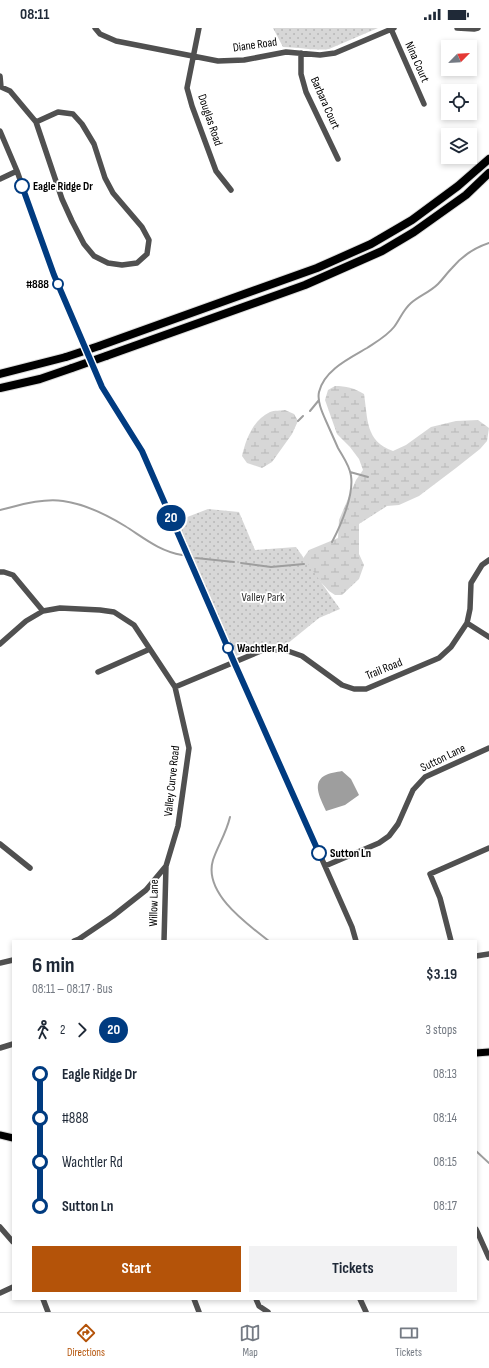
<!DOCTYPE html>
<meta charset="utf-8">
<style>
:root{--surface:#fff;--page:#f2f2f3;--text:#1f2937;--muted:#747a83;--line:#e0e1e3;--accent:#b45309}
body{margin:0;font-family:"Sofia Sans Condensed",sans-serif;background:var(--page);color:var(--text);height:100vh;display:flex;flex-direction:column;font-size:15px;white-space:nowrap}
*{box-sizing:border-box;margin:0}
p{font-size:13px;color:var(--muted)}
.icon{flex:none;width:22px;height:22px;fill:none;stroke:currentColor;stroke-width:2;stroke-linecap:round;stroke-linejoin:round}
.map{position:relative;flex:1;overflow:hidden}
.panel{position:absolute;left:12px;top:912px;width:465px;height:360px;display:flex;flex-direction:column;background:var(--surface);border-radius:0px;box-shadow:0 2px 6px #0003}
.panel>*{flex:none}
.badge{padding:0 8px;border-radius:13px;font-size:14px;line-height:26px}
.needle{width:26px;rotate:66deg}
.controls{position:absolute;left:441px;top:12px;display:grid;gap:8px}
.controls a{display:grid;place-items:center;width:36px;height:36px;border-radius:0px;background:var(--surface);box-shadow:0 2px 6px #0003;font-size:20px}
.map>.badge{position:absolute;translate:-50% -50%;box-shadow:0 0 0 2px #fff}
.legs{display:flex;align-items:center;gap:6px;height:44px;padding:0 20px;font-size:13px}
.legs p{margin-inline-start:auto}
.overview{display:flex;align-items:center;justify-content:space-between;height:68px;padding:0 20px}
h1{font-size:22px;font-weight:700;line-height:30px}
.action{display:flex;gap:8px;margin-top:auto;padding:8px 20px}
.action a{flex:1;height:46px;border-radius:0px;background:var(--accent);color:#fff;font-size:16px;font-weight:700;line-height:46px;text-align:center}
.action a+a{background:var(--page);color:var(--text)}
ul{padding:0 20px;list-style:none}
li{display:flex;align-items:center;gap:14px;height:44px;font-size:15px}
li i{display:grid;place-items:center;width:6px;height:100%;margin:0 5px;background:currentColor}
li i::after{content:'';width:10px;height:10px;margin:-5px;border:3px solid;border-radius:50%;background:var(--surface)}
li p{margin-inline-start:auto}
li:first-child i{background:linear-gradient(#0000 50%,currentColor 0)}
li:last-child i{background:linear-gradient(currentColor 50%,#0000 0)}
.status{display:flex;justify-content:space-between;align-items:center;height:28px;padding:0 20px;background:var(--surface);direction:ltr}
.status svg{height:11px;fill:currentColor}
.tab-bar{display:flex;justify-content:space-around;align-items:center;height:56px;border-top:1px solid var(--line);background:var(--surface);font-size:11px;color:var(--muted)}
.tab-bar a{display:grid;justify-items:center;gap:2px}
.tab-bar .selected{color:var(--accent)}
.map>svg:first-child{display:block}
</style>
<div class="status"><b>08:11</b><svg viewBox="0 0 49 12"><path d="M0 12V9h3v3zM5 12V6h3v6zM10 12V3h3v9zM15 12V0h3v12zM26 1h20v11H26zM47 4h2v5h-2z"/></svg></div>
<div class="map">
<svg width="489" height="1284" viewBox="0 0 489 1284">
<defs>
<pattern id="wetland-marsh" width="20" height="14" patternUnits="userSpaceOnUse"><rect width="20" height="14" fill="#d7d7d7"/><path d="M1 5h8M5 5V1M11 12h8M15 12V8" fill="none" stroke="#b7b7b7"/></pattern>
<pattern id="park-dots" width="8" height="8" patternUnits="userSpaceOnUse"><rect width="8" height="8" fill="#d7d7d7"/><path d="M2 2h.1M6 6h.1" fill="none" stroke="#b7b7b7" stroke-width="1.8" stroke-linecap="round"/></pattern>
</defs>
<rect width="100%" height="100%" fill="#fff"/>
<!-- wetland -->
<path fill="url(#wetland-marsh)" d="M335,358C346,358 354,360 364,366C368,391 365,413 393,423L406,417L431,399L456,393L478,392L489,400L487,413L480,421L456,440L419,468L399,477L387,478L359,496V526L364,537L359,551L342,567H335L329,563L303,535L304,529L309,522L338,510L339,492L356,452L363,442L359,431L350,419L337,406L325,372L328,362Z
M285,382L294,386L298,393L292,406L272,434L262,440L247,435L242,428C246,411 253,392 270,384C274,382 281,383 285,382Z"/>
<!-- park -->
<path fill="url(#park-dots)" d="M273,0H378L329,21C314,23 298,19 283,19Z
M208,481L239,484L255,522L296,519L340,581L319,590L287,616L263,617L236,628L177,493Z"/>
<!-- water -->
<path fill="#9e9e9e" d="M342,743L351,751L359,767L345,777L326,783C322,773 311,756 324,748C329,745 337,744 342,743Z"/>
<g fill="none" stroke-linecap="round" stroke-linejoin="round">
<!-- stream -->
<path stroke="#9e9e9e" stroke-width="2" d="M310,383L319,372
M298,393L303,388
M350,444L368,449
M0,482C20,477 43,470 63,473C85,476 107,487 125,498C144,510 159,523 182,527
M332,514C341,497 354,467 351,448C350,438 343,429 338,420C334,411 330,402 326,393C322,384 317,373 319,364C324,342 350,330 367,320C376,314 387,308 394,299C400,291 403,282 411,275C419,268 430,264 438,256C443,251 447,245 452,240C462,228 474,220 489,215
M196,530L234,534
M241,535L271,539L304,536
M230,789C226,806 218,817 213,832C203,865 247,896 269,913
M476,1123L489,1135"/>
<!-- major casing -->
<g stroke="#dbdbdb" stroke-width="9">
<path id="major" d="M476,1025L489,1024
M0,1107L13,1110"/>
</g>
<!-- highway casing -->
<g stroke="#dbdbdb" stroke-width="10">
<path id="highway" d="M99,318L317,240L371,216L412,192L458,158L489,131
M106,328L305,257L382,223L414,204L466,167L489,145
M0,346L66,329
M0,360L40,351L72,340"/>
</g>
<!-- minor -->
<path stroke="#505050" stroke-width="5.5" d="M95,0L100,6L116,13L218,33L244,32L286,24L320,27L335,25L394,0
M199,0L187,60L192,78L216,143L231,162
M457,0L474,1L478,0
M391,1L424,76
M301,25V46L306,64L338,131
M0,48L1,59L10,63L36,94L62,171L72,193L84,216L94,228L108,235L122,237L137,235L147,226L149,212L142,199L113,165L105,150L94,116L82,96L73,86L58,84L36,94
M0,103L17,143L54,247L102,359L142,423L234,633L352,899L356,913
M0,151L17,143
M0,544H4L13,547L43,583L60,580L100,582L114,584L134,597L175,659L189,720L178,798L166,838L146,862L113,888L79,911L74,913
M467,595L489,609
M0,616L26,593L43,583
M98,644L150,621
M175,659L263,622H285L302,628L342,657L354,661H366L439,630L451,619L467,595L470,581L471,555L482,537L489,532
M0,816L30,840
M325,838L379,815L389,808L398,796L413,762L425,749L489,720
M164,913L166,838
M451,913L440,870L430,846L489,820
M476,928L489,926
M0,935L13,932
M0,1020L13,1016
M0,1199L13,1214
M476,1201L489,1230
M0,1265L13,1259
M43,1271L48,1284
M194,1271L199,1284
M256,1271L259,1278L268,1284
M360,1271L366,1284"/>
<!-- major -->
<use href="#major" stroke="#000" stroke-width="7"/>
<!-- highway -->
<use href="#highway" stroke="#000" stroke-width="8"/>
<!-- highway-bridge casing -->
<g stroke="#dbdbdb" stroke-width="10" stroke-linecap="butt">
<path id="highway-bridge" d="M66,329L99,318
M72,340L106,328"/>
</g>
<!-- highway-bridge -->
<use href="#highway-bridge" stroke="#000" stroke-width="8"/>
</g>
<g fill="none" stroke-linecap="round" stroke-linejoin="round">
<!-- line-1 casing -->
<g stroke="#fff" stroke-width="9">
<path id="line-1" d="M22,158L54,247L102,359L142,423L234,634L319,825"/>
</g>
<!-- line-1 -->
<use href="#line-1" stroke="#003b80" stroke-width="6"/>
</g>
<!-- markers -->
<g fill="#fff" stroke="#003b80" stroke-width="2">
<circle cx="22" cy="158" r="7"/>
<circle cx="58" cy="256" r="5"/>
<circle cx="228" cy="620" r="5"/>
<circle cx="319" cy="825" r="7"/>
</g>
<g text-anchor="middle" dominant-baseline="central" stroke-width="3.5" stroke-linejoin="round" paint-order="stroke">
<!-- street labels -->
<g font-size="12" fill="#000" stroke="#fff">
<text transform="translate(255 17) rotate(-8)">Diane Road</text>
<text transform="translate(417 34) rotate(66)">Nina Court</text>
<text transform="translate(325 75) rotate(66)">Barbara Court</text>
<text transform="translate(210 92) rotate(71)">Douglas Road</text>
<text transform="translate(384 641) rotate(-22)">Trail Road</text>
<text transform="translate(443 730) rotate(-26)">Sutton Lane</text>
<text transform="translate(172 753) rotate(-84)">Valley Curve Road</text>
<text transform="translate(154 875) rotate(-89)">Willow Lane</text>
</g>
<!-- stop labels -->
<g font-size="12" font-weight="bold" fill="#000" stroke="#fff" text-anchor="start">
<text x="33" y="158">Eagle Ridge Dr</text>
<text x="49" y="256" text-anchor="end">#888</text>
<text x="237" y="620">Wachtler Rd</text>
<text x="330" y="825">Sutton Ln</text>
</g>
<!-- park labels -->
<g font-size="12" fill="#2e2e2e" stroke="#fff">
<text x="263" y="569">Valley Park</text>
</g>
</g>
</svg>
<div class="controls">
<a><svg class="needle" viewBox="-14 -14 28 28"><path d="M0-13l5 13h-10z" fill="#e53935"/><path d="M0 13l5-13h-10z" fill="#747a83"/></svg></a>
<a><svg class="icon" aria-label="locate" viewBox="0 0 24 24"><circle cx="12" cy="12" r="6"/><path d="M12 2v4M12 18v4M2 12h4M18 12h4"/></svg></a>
<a><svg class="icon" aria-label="layers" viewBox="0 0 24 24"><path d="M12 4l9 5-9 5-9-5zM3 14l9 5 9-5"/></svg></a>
</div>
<b class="badge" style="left:171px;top:490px;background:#003b80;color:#fff">20</b>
<section class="panel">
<div class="overview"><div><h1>6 min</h1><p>08:11 – 08:17 · Bus</p></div><b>$3.19</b></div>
<div class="legs"><svg class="icon" aria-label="walk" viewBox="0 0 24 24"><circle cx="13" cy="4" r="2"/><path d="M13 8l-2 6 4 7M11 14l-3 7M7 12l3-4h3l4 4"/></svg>2<svg class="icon" aria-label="forward" viewBox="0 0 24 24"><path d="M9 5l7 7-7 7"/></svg><b class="badge" style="background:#003b80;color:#fff">20</b><p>3 stops</p></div>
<ul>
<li><i style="color:#003b80"></i><b>Eagle Ridge Dr</b><p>08:13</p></li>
<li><i style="color:#003b80"></i><span>#888</span><p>08:14</p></li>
<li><i style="color:#003b80"></i><span>Wachtler Rd</span><p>08:15</p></li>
<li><i style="color:#003b80"></i><b>Sutton Ln</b><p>08:17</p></li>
</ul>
<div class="action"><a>Start</a><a>Tickets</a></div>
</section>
</div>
<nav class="tab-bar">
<a class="selected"><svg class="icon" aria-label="directions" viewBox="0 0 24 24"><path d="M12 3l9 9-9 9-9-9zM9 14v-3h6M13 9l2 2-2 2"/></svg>Directions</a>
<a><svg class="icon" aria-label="map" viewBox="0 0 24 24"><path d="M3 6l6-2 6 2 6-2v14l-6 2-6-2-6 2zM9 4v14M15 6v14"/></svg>Map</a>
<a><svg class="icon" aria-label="tickets" viewBox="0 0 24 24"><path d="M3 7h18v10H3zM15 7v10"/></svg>Tickets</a>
</nav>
